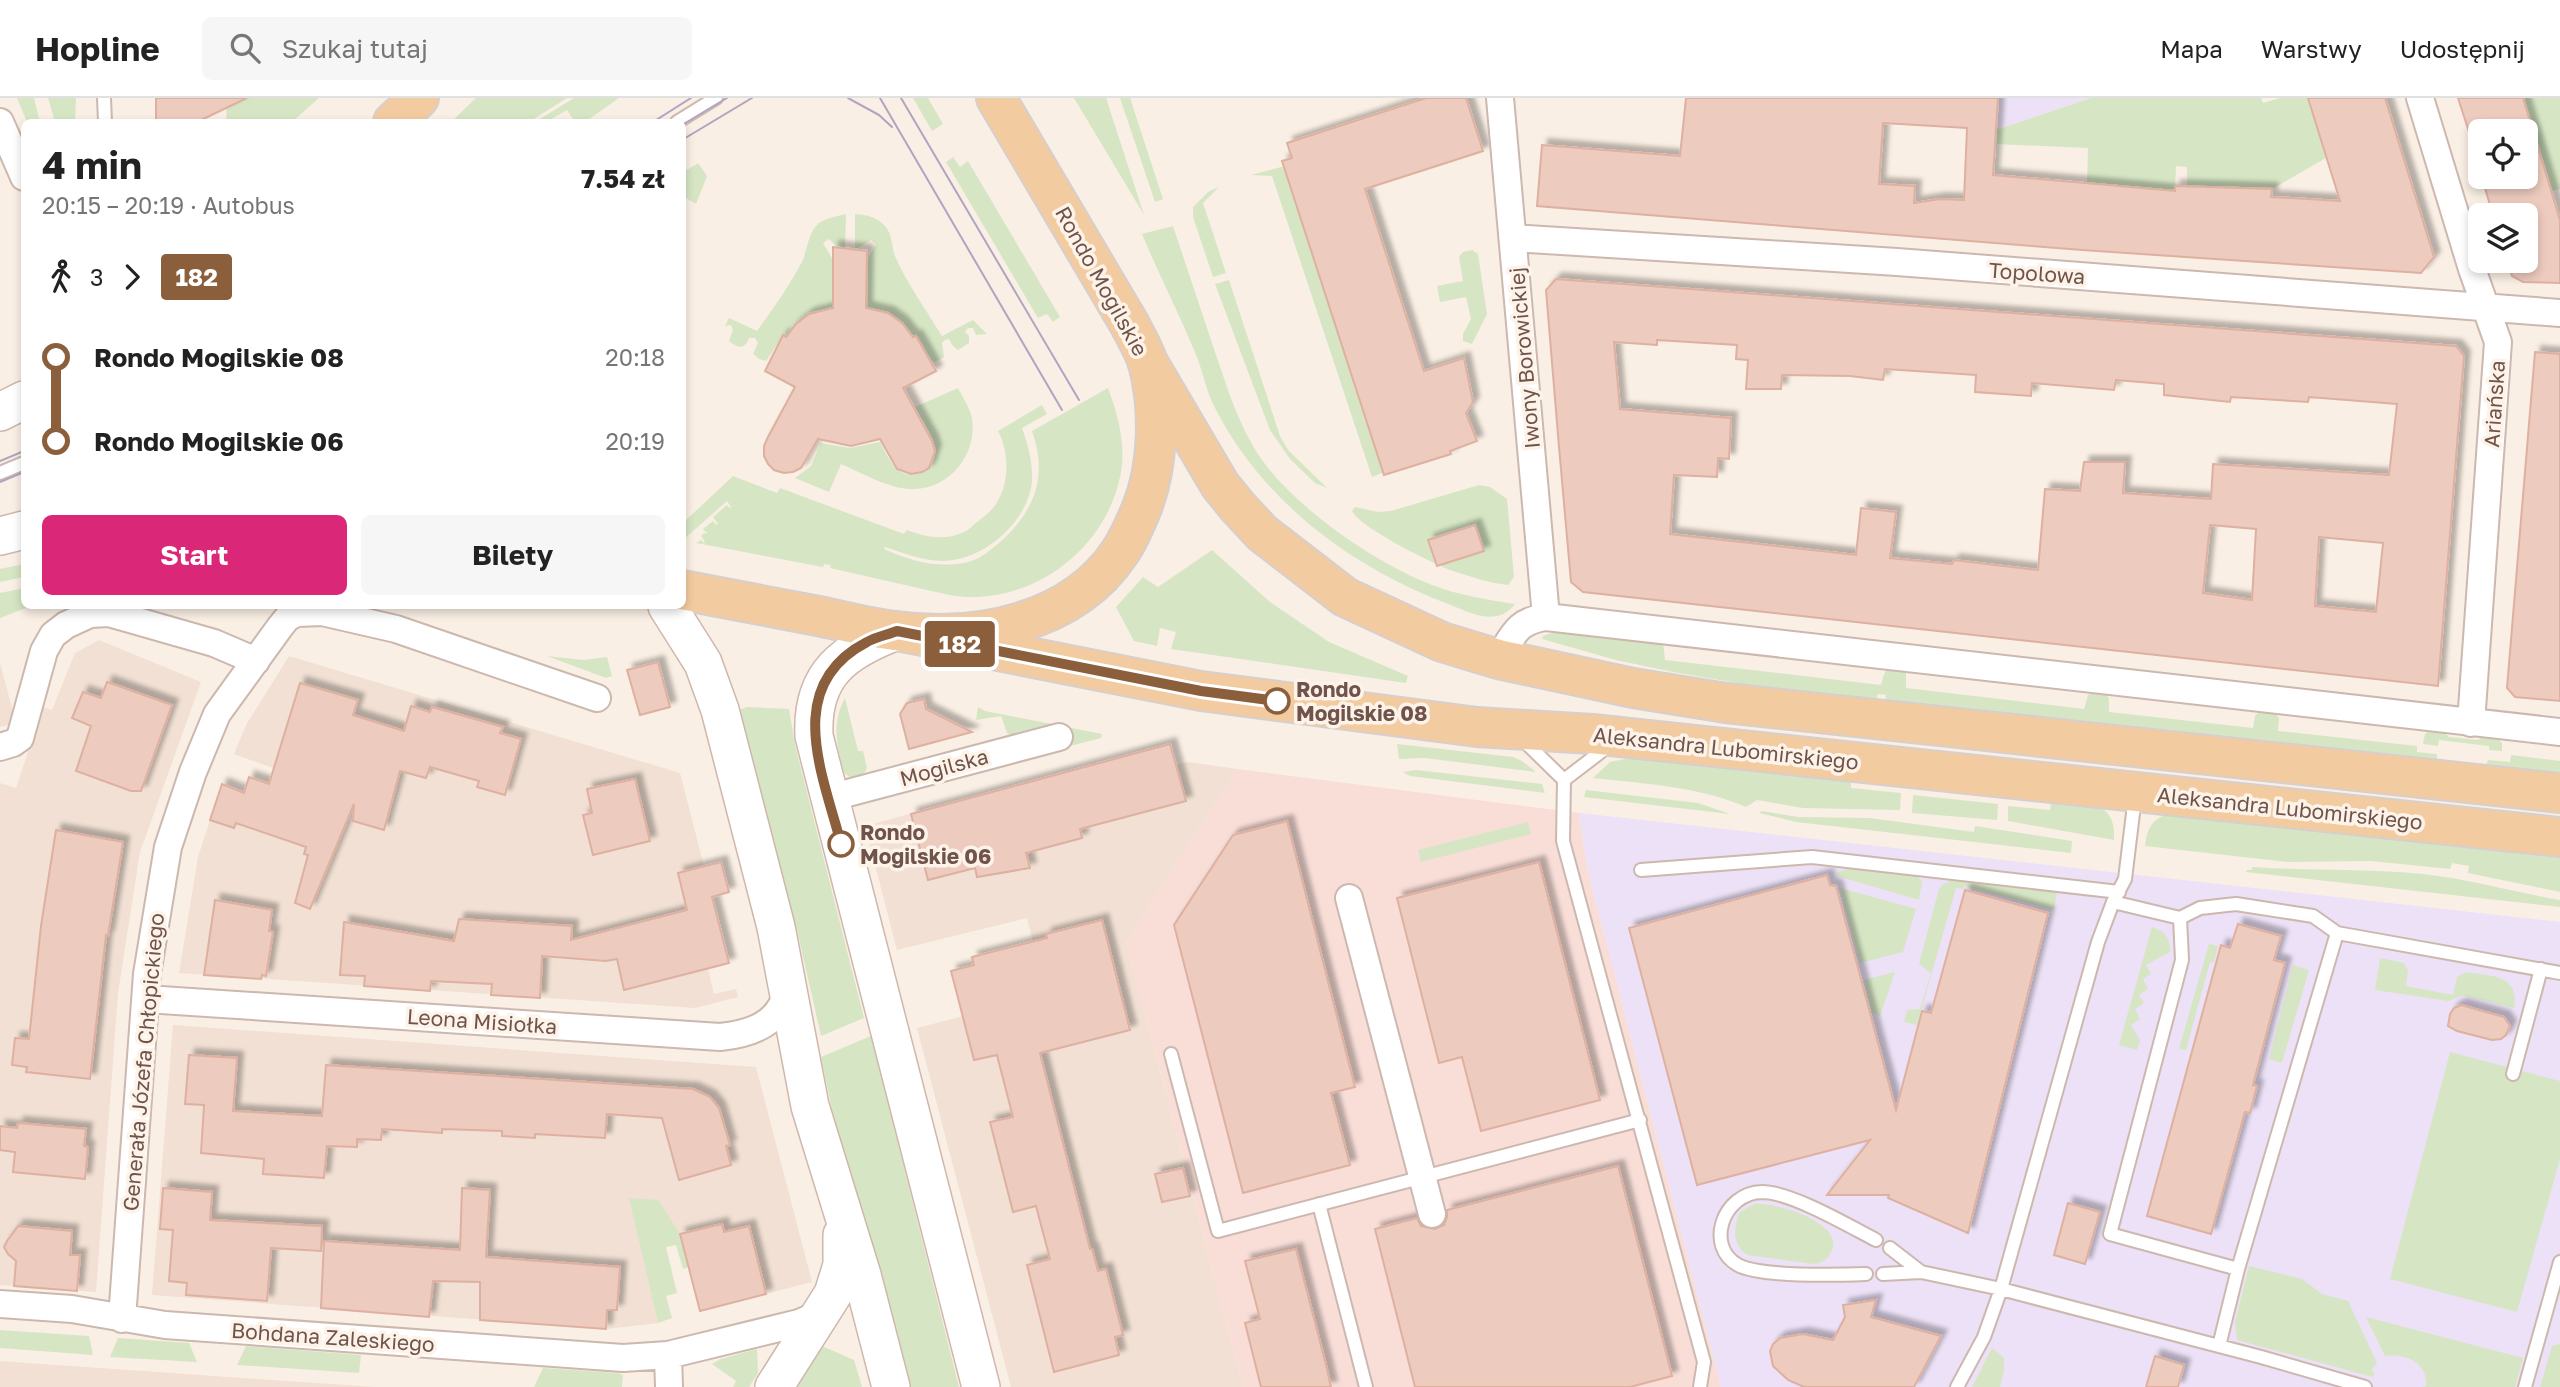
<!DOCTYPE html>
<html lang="pl">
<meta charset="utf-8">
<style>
:root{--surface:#fff;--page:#f6f6f6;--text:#222;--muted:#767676;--line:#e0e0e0;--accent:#db2777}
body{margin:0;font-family:"Golos Text",sans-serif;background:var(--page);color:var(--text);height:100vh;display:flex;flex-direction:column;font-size:26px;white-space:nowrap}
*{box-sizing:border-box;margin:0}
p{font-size:23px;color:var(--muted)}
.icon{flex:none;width:38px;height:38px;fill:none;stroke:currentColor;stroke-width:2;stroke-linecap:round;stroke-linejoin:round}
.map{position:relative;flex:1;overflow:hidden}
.drawer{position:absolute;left:21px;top:21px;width:665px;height:490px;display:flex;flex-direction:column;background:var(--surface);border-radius:10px;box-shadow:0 4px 10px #0003}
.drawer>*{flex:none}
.badge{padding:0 14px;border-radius:5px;font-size:24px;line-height:46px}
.tools{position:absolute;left:2468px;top:21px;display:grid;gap:14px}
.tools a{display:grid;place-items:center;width:70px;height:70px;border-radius:10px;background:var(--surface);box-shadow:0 4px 10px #0003;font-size:35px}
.map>.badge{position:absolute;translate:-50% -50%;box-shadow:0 0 0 4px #fff}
.legs{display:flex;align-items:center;gap:10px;height:77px;padding:0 21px;font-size:23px}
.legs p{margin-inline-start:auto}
.overview{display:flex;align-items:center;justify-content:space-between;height:119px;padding:0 21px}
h1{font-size:38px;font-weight:700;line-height:52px}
.action{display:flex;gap:14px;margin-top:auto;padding:14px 21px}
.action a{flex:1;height:80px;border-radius:10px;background:var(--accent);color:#fff;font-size:28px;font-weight:700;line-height:80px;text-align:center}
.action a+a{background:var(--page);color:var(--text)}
ul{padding:0 21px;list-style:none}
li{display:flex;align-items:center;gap:24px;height:84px;font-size:26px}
li i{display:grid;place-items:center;width:10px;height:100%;margin:0 9px;background:currentColor}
li i::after{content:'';width:18px;height:18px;margin:-9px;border:5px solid;border-radius:50%;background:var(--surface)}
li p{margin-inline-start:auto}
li:first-child i{background:linear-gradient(#0000 50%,currentColor 0)}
li:last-child i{background:linear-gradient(currentColor 50%,#0000 0)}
header{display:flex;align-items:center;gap:42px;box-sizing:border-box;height:98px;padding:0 35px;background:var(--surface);border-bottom:2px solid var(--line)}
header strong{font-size:33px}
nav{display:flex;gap:38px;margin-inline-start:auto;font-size:24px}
.search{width:490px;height:63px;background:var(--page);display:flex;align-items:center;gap:18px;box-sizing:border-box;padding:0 24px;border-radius:10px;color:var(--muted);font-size:26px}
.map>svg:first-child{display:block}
</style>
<header>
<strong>Hopline</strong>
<div class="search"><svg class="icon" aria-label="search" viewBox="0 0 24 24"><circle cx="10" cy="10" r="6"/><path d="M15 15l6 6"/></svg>Szukaj tutaj</div>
<nav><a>Mapa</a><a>Warstwy</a><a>Udostępnij</a></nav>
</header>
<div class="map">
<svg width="2560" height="1289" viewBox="0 0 2560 1289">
<defs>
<filter id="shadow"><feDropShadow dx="6" dy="-6" stdDeviation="2" flood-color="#0004"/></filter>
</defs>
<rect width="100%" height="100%" fill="#faefe4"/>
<!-- residential -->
<path fill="#f1e0d3" d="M99,542L201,584L140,754L118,895L96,1194L0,1187V685L16,690L43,609L52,612L75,555Z
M289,558L680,675L704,768L678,775L684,798L706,863L714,896L736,891L738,899L695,910L179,875L198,759L222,686L244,694L249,679L287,692L292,677L234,656L246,627Z
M0,565L16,625L0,629Z
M1170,646L1176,667L1188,664L1238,671L1126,844L1243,1289H1011L917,930L1046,897L1027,820L897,852L865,728Z
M173,927L756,969L812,1184L700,1213L680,1136L630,1100L658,1225L606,1231L152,1197Z
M0,1263L228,1279L376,1289H0Z"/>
<!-- commercial -->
<path fill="#f9ded8" d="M1238,671L1579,715L1587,769L1721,1289H1243L1126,844Z"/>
<!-- education -->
<path fill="#ece1f6" d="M1998,0H2091L1996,32Z
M1579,715L2560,824V1289H1721L1587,769Z"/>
<!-- green -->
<path fill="#d6e6c4" d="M17,0H34L40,24H27Z
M48,0H76L75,24H55Z
M230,0H319L292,24H226L227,5Z
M476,0H567L529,24H451Z
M574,0H619L585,24H575L567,12L546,24H535Z
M913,0H928L943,26L932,33Z
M1074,0H1106L1144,117Z
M1120,0H1130L1163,101L1155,104Z
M2091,0H2261L2263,5L2280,0H2308L2326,60L2272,91H2187V69L2176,68L2175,93L2087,86L2088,50L1995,46L1996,32Z
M2523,0H2560V91L2552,93Z
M953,59L960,69L968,63L1060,219L1053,224L1047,216L1038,220L946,64Z
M698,65L707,78L696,106L683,98L682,75Z
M1285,68L1384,374L1372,379L1272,78L1251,77Z
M1219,89L1203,105L1226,175L1213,179L1193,119V109L1208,94Z
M846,116L845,151L837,149L829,141L823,145L833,162L832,209L809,216L796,226L786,238L783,237L766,263L759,261L753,256L758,245L755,240H749C745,252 737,250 729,243L733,232L731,227L725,228L729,220L757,233C773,211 789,188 802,164C807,153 808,137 816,128C823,120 835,119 846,116Z
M855,116C867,117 877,119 885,128C893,137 891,148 895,158C905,182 928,215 942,238L973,222L987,236L976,237L973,230H968L965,234L969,238V245L958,252L952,247L949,241L945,242L942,245L944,259L935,264L930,262L916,238L913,239C898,219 890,217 866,209L867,162L876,146L871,142L855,152Z
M1173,128C1187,170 1201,212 1215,254C1226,286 1236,319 1253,348C1285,404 1373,464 1432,487C1458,497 1488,502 1515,506C1495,531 1468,513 1443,504C1349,467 1264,404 1216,312C1206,294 1203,272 1194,252C1178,213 1158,175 1142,136Z
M1472,152L1478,156L1487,216L1472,246L1463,243V236L1471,221L1466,199L1440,204L1437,188L1463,183L1459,159L1463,154Z
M1229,182L1280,338L1288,352L1327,390L1315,385L1290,361L1270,332L1215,186Z
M958,290C963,300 970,310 972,320C978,358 947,394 908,391C885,389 862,375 841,366L829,394L795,380L811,368L821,345L850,350L880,344C885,353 890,365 898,372C912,383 935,372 935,355C935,339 922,322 915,309Z
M1108,290C1118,317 1127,349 1120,379C1106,446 1044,497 976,499C956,500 937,494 918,490C889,483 859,477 830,470L831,467L824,466L823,469L696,445L701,442L704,445L705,444L701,438L704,435L708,436L703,431L713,423L716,427L718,426L713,419L727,407L730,410L731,409L727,403L683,442V425L733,378L777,395L780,390L904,436L907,432C924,439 946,443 964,434C969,432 973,427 977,424C982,420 989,415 993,410C1010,389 1010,355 998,333L1042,307L1047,316L1022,330C1028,347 1033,365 1032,383C1029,421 989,457 953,462C930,466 907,456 885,449L884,451C911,463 938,471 968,464C980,461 991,452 1000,444C1035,413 1048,378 1032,333Z
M1479,387L1490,389L1507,401L1514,479L1508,487C1489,485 1468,478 1450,472C1432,465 1359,429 1352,413L1355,409L1378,414L1391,413Z
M1212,452L1270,504L1329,544L1408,578L1406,585L1171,551L1176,534L1160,530L1157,548L1134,543L1116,509L1143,479L1158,489Z
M19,467H24V479L0,484V471Z
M24,490V508H31L0,520V495Z
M1557,533L1663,544L1665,562L1881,587L1884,576L1888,570L1902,569L1906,575V590L2084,611L2088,597C2095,592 2104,593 2109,600V614L2253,630L2255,618L2258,615L2274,614L2279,620L2278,633L2417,648V654L2437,656V662L2486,668L2488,662L2510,664L2511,657L2560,663V677L1885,604L1886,597L1878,596L1876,602L1754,588L1673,574L1616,562L1542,541L1543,538Z
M547,558L584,562L607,559L612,578L606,580Z
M845,600L858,653H863L867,670L863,678L853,681L844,675C837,648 831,626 845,600Z
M747,609L789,611L795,647L864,920L821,938L797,832L738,612Z
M978,609L985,613L1102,636L1101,640L1066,649L1013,639L1007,635L1001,618L976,622Z
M2432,631L2444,634L2449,639L2478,642L2483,638L2498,639L2502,646V653L2489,652V648L2439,642L2438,648L2423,646L2425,636Z
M1397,646L1513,659L1522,663L1536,674L1425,660L1399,661Z
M1635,659L1851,684V690L1901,695L1900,712L1803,710L1757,702L1746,709C1698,688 1645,686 1593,680L1610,664Z
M1416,672L1542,686L1545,695L1410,678L1403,674Z
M1586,692L1698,705L1730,716L1584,699Z
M1913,697L1998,706L1997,722L1912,715Z
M2051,705L2100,709C2112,716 2115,728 2114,742L2008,723V708L2050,712Z
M1762,713L1798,719L1870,720L1974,734L1975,728L2072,743L2071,755L1796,724L1759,715Z
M2169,716L2560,760V794L2468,775L2469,768L2452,765L2450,771L2371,763L2288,764L2145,748C2147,731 2152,720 2169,716Z
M1528,724L1531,736L1421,764L1418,752Z
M2252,769C2309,773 2366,770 2423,776C2469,781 2514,794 2560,802V809L2246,774L2247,772H2252Z
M1848,771L1914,776L1922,783L1919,802L1837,778V774Z
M1953,782L2057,795L2054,812L1964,788L1963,791L1956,790L1917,927L1904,924L1907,912L1920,911L1931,875L1919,866L1939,791L1943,786Z
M1840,790L1916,811L1903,854L1860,865Z
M2152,829C2164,833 2171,840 2170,854L2146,867L2151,876L2143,881L2148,891L2139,897L2144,905L2135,911L2140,921L2131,927L2140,942L2137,952L2119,947Z
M2209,846L2218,848L2214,864H2210L2186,952L2179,951Z
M2380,860L2404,865L2408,873L2406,888L2453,897L2457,879L2466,874C2490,878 2520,876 2514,910L2466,898H2461L2448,903L2375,892Z
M2293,867L2309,872L2282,965L2269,961Z
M1895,874L1880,918L1872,915L1864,882Z
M871,938L959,1289H903L832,1012L821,959Z
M2450,954L2560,983V1061L2517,1214L2390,1181Z
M629,1100L658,1102L680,1136L689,1169L683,1171L676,1147L666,1149L677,1195L666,1198L672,1220L658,1225Z
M1754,1106C1775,1104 1847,1125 1831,1154C1827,1162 1822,1165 1814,1166L1747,1157C1732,1146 1733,1130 1740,1114Z
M2249,1168L2302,1181L2322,1196L2348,1203L2377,1265L2371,1273L2375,1275L2373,1279L2237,1242L2235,1224Z
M2366,1219L2523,1260L2515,1289H2421L2426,1288C2428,1264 2405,1255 2385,1258Z
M0,1232L89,1238L93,1257L0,1250Z
M118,1240L189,1245L197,1264L110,1259Z
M2560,1246V1289H2540L2552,1248Z
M246,1248L361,1257L359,1275L237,1267Z
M822,1248L854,1262L862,1289H796Z
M1992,1250L2004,1260V1273L2000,1289H1972Z
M757,1251L758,1275L749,1289H733L736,1283L712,1266L721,1261Z
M543,1270L617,1275L623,1277L622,1289H534Z"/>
<!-- building -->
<path fill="#edcbbe" stroke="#deb0a0" stroke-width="2" fill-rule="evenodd" filter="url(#shadow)" d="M156,0H247L197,24H156Z
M1426,0H1466L1483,53L1365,91L1424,273L1464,260L1473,304L1466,315L1477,343L1450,353L1451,356L1384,377L1282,63L1292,60L1287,45Z
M1686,0H1998L1993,77L2175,93V88L2272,91L2271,99L2340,103L2308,0H2385L2434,159L2421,175L2082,152L1537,108L1542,47L1680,58ZM1883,25L1967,30L1964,102L1940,101L1914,105L1915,88L1879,86Z
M2458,0H2523L2560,122V185L2523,184L2512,178L2508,163H2525V117H2493L2485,90L2483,79H2525V33H2480V56L2472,43Z
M833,149L867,153L866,210L888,215L902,225L913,239L916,238L936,273L903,290L932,343L935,353L929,370L922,374L911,376L897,371L880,341L851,348L818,341L801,370L793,374L784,375L774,372L768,366L764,358V348L768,339L795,289L765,273L783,237L786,239L796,226L809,216L833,210Z
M1556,181L2456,248L2464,258L2438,588L1583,494L1571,484L1559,349L1546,192ZM1657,242L1737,247L1736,261L1748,262L1746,291H1781L1782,277L1850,278L1883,282L1885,271L1976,277L1975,294L2031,298L2032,285L2114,292L2116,282L2164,286V297L2230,304L2231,299L2308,304L2309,299L2397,306L2389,377L2213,366L2211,401L2123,395L2125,364H2084L2080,393L2045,391L2038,472L1954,462L1952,466L1890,460L1896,414L1861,410L1856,457L1670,436L1674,377L1717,379L1718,360L1729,361L1731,320L1620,311L1614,244L1657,247ZM2210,427L2256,431L2252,502L2203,495ZM2319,439L2383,445L2376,514L2315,508Z
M2535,254L2560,256V603L2515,599L2507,590Z
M1475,427L1484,453L1437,468L1428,442Z
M658,564L670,609L640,617L627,572Z
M107,584L172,607L141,693H131L76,673L91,628L72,620L83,594L101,600Z
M300,585L358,602L353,617L404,633L411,608L430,614L432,609L503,629L500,635L521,641L505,697L477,689L479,683L430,669L426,680L400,673L384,732L353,723L354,706L310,811L295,805L308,757L304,756L306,749L236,725L234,730L210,722L222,686L244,695L249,679L269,686Z
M924,601L926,611L972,634L909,651L900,616L907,605Z
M1170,646L1186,703L1080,731L1082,740L1026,755L1030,770L977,779L975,770L928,782L911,716Z
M635,681L650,743L593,757L583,717L592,715L587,691Z
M1287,723L1355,989L1331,995L1350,1067L1243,1095L1174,827L1233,737Z
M56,732L123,744L108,838L106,837L90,981L26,974L27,969L12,967L15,940L29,941L41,828Z
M721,764L729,794L712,799L729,865L624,892L617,861L606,863L542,858L540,900L491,897L492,886L431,883L430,893L364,888L365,878L340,877L344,824L454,843L459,821L572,828L571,842L687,812L678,775Z
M1539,764L1600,1002L1481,1033L1462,959L1439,965L1397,800Z
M1827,777L1830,787L1836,788L1896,1012L1922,913L1931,915L1965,792L2048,815L1968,1135L1888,1100L1889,1097H1827L1870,1042L1697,1087L1629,830Z
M215,802L272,812L269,833L273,834L266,878L262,877L261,881L204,877Z
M1102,822L1130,932L1040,955L1090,1151H1092L1098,1173L1106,1171L1123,1237L1115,1239L1119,1257L1054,1274L1027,1167L1050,1161L1036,1108L1013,1114L990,1024L1013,1019L999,965L997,957L974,962L951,873L974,867L972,859L1047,840L1046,836Z
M2238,826L2281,838L2274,862L2285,865L2253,987L2257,988L2250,1015L2245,1014L2211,1136L2147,1118L2221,847L2230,850Z
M2461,907L2504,919L2510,928L2506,937L2501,941L2492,942L2457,933L2448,928L2450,916L2454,910Z
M189,957L237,960L233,1013L322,1018L326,967L693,991L710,999L719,1010L730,1047L726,1048L731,1067L679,1082L662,1020L607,1016L605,1040L535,1036V1040L502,1038V1033L442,1031V1035L382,1031L381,1042L357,1041V1049L327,1048L324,1080L263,1076L264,1061L201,1055L204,1007L185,1006Z
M18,1025L86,1031L84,1048L88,1049L85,1081L13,1074L15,1054L0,1052V1028L17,1030Z
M1618,1068L1672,1278L1630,1289H1415L1375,1131L1417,1120L1421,1128L1435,1131L1444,1127L1447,1119V1112Z
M1183,1070L1190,1098L1162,1104L1155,1076Z
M163,1090L212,1094L210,1122L322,1128L321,1153L271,1150L267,1203L186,1197L187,1185L169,1183L173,1132L160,1131Z
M462,1090L490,1092L486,1159L620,1169L617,1212H607L606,1231L480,1222V1184L433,1183L429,1219L321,1210L324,1143L460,1152Z
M2068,1105L2100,1114L2085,1166L2054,1157Z
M722,1126L724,1134L749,1128L766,1196L700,1213L680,1136Z
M18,1128L72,1133L70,1157H80L77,1193L14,1188L16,1163L8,1156L4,1149L7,1143Z
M1296,1151L1326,1267L1331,1289H1261L1245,1225L1260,1221L1245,1163Z
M1876,1202L1871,1219L1941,1238L1914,1289H1804L1788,1282L1773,1268L1770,1253L1773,1246L1780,1240L1803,1236L1833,1242L1845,1219L1843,1207Z
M2155,1258L2184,1267L2178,1289H2146Z"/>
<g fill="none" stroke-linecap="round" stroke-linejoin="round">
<!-- lane casing -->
<g stroke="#ccb8ae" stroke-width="16">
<path id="lane" d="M104,0L105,24
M677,24L716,0
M0,375L24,365
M1521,640L1564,682L1563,743L1704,1264L1700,1289
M1564,682L1611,646
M1641,772L1812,759L2119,794
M2113,804L2180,820L2200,810L2236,806L2313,818L2337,835L2560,875
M2180,820L2182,862L2110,1136L2238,1171L2219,1248
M1171,956L1218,1133L1640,1022
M2513,976L2541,871
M1319,1106L1366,1289
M1890,1150L1921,1174
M2238,1171L2337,835
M1866,1176C1839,1177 1760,1179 1738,1167C1705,1149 1722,1095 1762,1094C1791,1094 1849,1128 1876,1142
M1883,1176L1921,1174L2001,1191L2261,1259L2365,1289
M1957,1289L1984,1239L2001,1191L2098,844L2113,804L2125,781L2135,699
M2525,1289L2560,1164"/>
</g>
<!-- street casing -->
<g stroke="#ccb8ae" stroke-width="30">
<path id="street" d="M1500,0L1546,519
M2420,0L2472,171L2498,244L2471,625
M0,24L24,79
M1513,140L1897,164L2560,215
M1498,561C1513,538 1516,523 1546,519L2560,634
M0,649L13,645L20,640L44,553L53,537L66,527L90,516L109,515L214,545L256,563
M829,700L1059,639
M1349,800L1432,1116
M146,901L720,939C751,936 785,924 787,888
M0,1206L72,1211L165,1227L623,1260L668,1257L799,1225L820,1216
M122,1221L147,876L168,749L193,674L217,616L280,529L288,519L297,515L322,514L396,531L597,600
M668,1257L669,1289"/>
</g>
<!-- secondary casing -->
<g stroke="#cfb7ac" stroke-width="40">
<path id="secondary" d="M0,314L24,302
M0,438L24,432
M667,508L703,565L720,612L776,829L810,1008L862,1177L891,1289
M897,533C844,553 811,576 814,638L981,1289
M774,1289L833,1196L842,1167V1137"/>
</g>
<!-- primary casing -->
<g stroke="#d7cfcd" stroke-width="42">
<path id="primary" d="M393,24L419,0
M1147,263L1220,387L1237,408L1262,435L1345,499L1442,544L1498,561L1633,590L1726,605L2560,695
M682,492C726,500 769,509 813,517C840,522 868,530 896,533C976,544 1073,525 1120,454C1129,441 1135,426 1141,412C1159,368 1160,311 1148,265C1144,252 1136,239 1130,227L996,0
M897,533L1201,593L1477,629L1592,636L2560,739"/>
</g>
<!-- lane -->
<use href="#lane" stroke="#fff" stroke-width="12"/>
<!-- street -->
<use href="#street" stroke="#fff" stroke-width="26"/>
<!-- secondary -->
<use href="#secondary" stroke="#fff" stroke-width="37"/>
<!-- primary -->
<use href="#primary" stroke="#f3cba1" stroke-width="38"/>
<!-- tram -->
<path stroke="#b0a4c2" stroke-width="2" d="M848,0L879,17L892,29
M880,0L1062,312
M901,0L1079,302
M653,24L691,0
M682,27L727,0
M682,42L752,0
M0,363L24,353
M0,384L24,374"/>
</g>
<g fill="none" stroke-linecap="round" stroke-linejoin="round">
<!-- line-1 casing -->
<g stroke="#fff" stroke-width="16">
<path id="line-1" d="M841,746C823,676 782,588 867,544C876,539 887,537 897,533L1201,593L1277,603"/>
</g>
<!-- line-1 -->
<use href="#line-1" stroke="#8b5e3c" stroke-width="10"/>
</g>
<!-- markers -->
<g fill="#fff" stroke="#8b5e3c" stroke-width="3.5">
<circle cx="1277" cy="603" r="12"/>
<circle cx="841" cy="746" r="12"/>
</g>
<g text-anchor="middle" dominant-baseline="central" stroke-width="7" stroke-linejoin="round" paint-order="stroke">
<!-- street labels -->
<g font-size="21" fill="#70544c" stroke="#fdf3e9">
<text transform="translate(2037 175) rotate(4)">Topolowa</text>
<text transform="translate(1102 183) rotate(61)">Rondo Mogilskie</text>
<text transform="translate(1524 260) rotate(-95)">Iwony Borowickiej</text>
<text transform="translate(2494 306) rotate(-86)">Ariańska</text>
<text transform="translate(1726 650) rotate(6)">Aleksandra Lubomirskiego</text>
<text transform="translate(944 669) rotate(-15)">Mogilska</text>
<text transform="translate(2290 710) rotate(6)">Aleksandra Lubomirskiego</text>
<text transform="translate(482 923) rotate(4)">Leona Misiołka</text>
<text transform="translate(143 964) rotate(-85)">Generała Józefa Chłopickiego</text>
<text transform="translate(333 1239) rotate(4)">Bohdana Zaleskiego</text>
</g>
<!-- stop labels -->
<g font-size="21" font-weight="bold" fill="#70544c" stroke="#fdf3e9" text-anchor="start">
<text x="1296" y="591">Rondo<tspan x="1296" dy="24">Mogilskie 08</tspan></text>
<text x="860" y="734">Rondo<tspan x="860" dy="24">Mogilskie 06</tspan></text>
</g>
</g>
</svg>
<div class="tools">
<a><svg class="icon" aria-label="locate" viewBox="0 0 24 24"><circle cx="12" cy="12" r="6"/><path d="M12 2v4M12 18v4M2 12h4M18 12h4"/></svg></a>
<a><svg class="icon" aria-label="layers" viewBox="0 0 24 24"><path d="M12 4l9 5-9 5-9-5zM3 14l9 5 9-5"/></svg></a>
</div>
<b class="badge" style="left:960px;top:546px;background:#8b5e3c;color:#fff">182</b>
<section class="drawer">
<div class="overview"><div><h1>4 min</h1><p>20:15 – 20:19 · Autobus</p></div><b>7.54 zł</b></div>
<div class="legs"><svg class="icon" aria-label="walk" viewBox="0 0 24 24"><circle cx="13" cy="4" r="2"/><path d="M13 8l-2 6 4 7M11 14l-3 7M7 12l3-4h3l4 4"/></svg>3<svg class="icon" aria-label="forward" viewBox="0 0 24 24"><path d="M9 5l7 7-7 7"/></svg><b class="badge" style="background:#8b5e3c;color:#fff">182</b></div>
<ul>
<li><i style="color:#8b5e3c"></i><b>Rondo Mogilskie 08</b><p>20:18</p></li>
<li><i style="color:#8b5e3c"></i><b>Rondo Mogilskie 06</b><p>20:19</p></li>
</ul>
<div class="action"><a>Start</a><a>Bilety</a></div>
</section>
</div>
